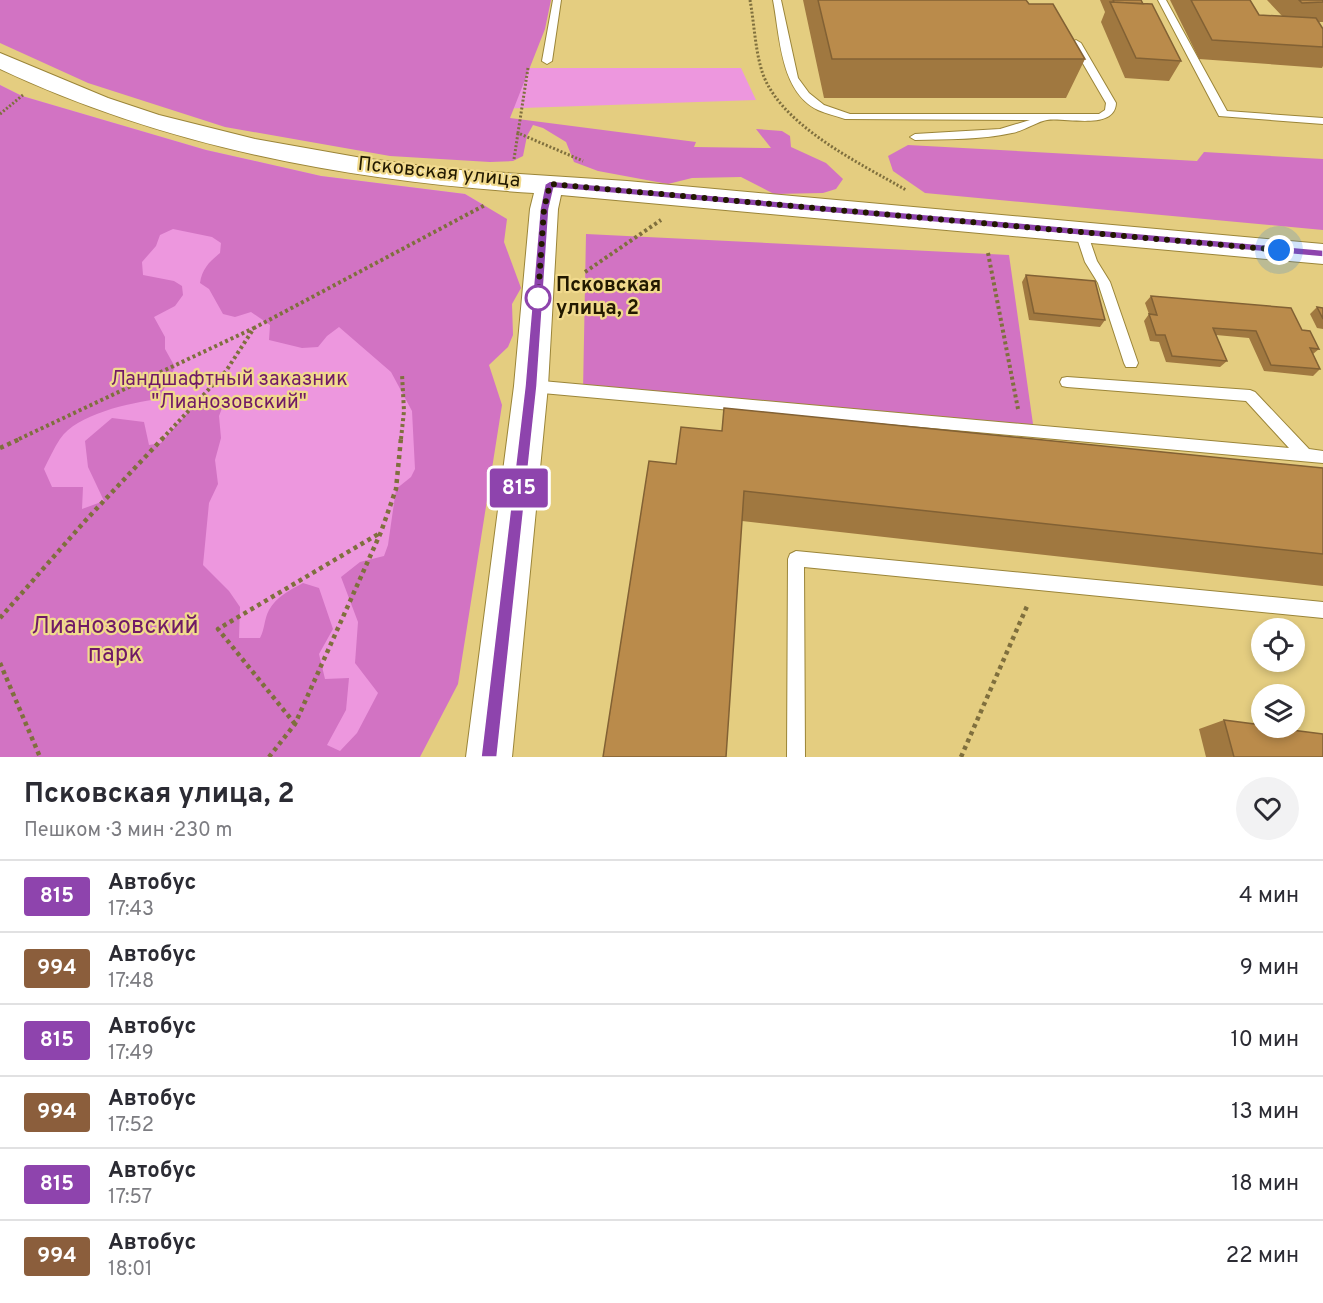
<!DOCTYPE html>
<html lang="ru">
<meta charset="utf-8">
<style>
:root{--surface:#fff;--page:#f2f2f3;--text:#2b2b33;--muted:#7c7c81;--line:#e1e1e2}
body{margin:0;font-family:Overpass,sans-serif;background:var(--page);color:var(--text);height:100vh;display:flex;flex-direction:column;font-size:22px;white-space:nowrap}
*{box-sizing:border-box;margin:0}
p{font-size:20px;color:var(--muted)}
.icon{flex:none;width:33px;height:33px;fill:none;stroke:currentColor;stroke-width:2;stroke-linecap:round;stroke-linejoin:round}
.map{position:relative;height:757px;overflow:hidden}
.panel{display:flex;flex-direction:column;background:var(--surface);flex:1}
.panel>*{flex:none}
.badge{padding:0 12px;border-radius:4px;font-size:21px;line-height:39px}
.fabs{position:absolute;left:1251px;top:618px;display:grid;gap:12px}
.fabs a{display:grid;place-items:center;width:54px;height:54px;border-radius:50%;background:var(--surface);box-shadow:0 3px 9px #0003;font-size:30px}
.you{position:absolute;width:30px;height:30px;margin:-15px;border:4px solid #fff;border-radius:50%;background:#1a73e8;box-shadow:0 0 0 9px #1a73e833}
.map>.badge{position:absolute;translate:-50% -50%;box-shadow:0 0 0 3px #fff}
.round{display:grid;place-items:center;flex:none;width:63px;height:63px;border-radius:32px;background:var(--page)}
.overview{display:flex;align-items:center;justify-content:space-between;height:102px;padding:0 24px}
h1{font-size:28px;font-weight:700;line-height:45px}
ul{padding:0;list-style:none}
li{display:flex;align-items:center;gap:18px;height:72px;padding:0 24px;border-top:2px solid var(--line)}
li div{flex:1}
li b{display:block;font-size:22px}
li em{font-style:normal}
li .badge{min-width:66px;font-weight:700;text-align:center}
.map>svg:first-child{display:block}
</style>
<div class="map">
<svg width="1323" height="757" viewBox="0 0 1323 757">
<rect width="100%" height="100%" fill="#e4cd80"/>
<!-- green -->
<path fill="#ed97de" d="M521,68H741L756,100L495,109Z
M0,85L22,96L206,150L321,176L465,194L484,205L403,757H0Z"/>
<!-- forest -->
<path fill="#d273c3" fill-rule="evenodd" d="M0,0H551L545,29L510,118L696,142L694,147L771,148L756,129L782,131L790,136L791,147L826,163L843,179L836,189L823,193L774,194L741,177L692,178L668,184L598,171L574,162L566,142L543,128L533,125L527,136L523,156L513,161L490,162L390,156L225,127L88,83L0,43Z
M0,85L22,96L206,150L321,176L465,194L507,219L504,242L521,288L512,304L513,335L508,347L489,365L502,405L458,684L420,757H0ZM173,229L212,237L221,243L220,253C209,262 202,269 200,283L209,289L223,314L235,317L251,312L270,325L269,340L302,348L318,347L327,336L339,327L391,372L412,411L415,469L411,477L396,489L388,545L384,556L360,562L341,577L358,622L355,663L378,693L357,733L340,751L327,745L346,710L349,678L325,679L319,654L333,629L319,588L303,583C290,590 276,597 269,610C264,619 265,629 260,638H239L240,607L229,591L203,565L209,503L218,484L215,460L221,438L219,416L224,403L214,397L197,402L161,443L149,445L144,422L112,418L85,441L88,467L104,501L82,509L83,487H52L44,469C49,459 54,448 60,439C77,414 129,403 159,399L175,367L165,349V337L154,317L175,306L183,295L182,286L174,281L143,275L142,262L156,246L160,235Z
M908,145L1197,161L1204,152L1323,159V230L925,193L893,171L888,156Z
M586,234L1009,255L1034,431L583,391Z"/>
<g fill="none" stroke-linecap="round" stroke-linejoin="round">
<!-- lane casing -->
<g stroke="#9b8538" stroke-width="2">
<path id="lane" d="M553,0H561L552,61L547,64L542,61Z
M773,0H781L798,78L809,93L824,105L850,114H1099L1105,110L1106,103L1071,43L1076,40L1081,43L1116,103C1115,131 1065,117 1047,120C1038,121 1024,131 1012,133C980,140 948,139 915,140L910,137L915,134L1000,129L1030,120L845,119C837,116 827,114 818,110C780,92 780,36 773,0Z
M1158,0H1166L1227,111L1323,118V124L1219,116Z
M1081,228L1087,232L1097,261L1110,282L1138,363L1136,367H1126L1124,363L1098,283L1085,262L1075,232Z
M1067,377L1250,390L1255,392L1309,449L1323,451V463L531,392L526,390L524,386L526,382L531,380L1289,448L1246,401L1067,387L1062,386L1060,382L1062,378Z
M796,551L1323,602V618L804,567L805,757H787L788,559L790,554Z"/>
</g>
<!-- secondary casing -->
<g stroke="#9b8538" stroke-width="2">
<path id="secondary" d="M0,53L108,98L159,115L255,139L362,158L445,169L627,181L1323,244V264L561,195L558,209L548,386L512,757H466L514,386L530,209L534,193C350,181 168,148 0,69Z"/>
</g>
<!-- path-far2 -->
<path stroke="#7f6f3d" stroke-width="3" stroke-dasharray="2 2" stroke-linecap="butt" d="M750,0C754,22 755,47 761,68C776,124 860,163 906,190
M528,68L518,133L583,161
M0,114L23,95
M514,159L518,133"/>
<!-- path-far1 -->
<path stroke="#7f6f3d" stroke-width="4" stroke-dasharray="3 3" stroke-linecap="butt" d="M988,253L1018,409
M585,272L661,220
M19,439L254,328
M162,439L226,371L254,328L485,205
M401,439L404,411L402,374"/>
<!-- path -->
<path stroke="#7f6f3d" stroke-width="4.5" stroke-dasharray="4 4" stroke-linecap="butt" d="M0,448L22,438
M0,618L85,521L163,438
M0,663L40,757
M295,724L218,629L380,533
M269,757L295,724L381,532L396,489L401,438
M961,757L1028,604"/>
<!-- lane -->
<use href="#lane" fill="#fff" fill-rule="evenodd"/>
<!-- secondary -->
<use href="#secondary" fill="#fff" fill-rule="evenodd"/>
</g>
<!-- wall -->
<path fill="#a07840" d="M803,0H1026L1029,4L1085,59L1066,98H824Z
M1100,0H1141L1181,61L1169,81L1125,78L1101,22L1105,12Z
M1170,0H1250L1259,15L1282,16L1267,0H1323V22H1318L1323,29V66L1322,68L1199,59Z
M1026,275L1105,320L1100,327L1029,320L1022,282Z
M1151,296L1302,330L1319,349L1313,354L1320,369L1313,376L1264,371L1249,338L1216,335L1227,361L1220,367L1166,362L1159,342L1150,341L1144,321L1149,314L1145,303Z
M1317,307L1323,308V329L1317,328L1310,314Z
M724,408L1323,468V586L742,521L676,464L722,431Z
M1224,720L1323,757H1206L1199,729Z"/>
<!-- building -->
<path fill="#ba8b4b" stroke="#826134" stroke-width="1.5" d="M818,0H1026L1029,4H1053L1085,59H832Z
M1113,0H1141L1143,4L1114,2Z
M1191,0H1250L1259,15L1316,18L1323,29V47L1212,40Z
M1299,0H1323V2L1302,3Z
M1110,2L1152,4L1181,61L1136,58Z
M1026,275L1095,281L1105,320L1034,313Z
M1151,296L1291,308L1302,330L1310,331L1319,349L1310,348L1320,369L1271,365L1256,331L1213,328L1227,361L1172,356L1165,335H1156L1149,314L1157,315Z
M1317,307L1323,308V319Z
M724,408L1323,468V554L744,491L726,757H603L649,461L676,464L681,427L722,431Z
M1224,720L1262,725V728H1276L1323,734V757H1234Z"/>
<!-- line -->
<path fill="#8e44ad" stroke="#fff" stroke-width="1.5" d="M550,181L1323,250V257L554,188L549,209L537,386L497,757H481L525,386L540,209L545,184Z"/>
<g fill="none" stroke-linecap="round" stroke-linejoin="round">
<!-- walk -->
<path stroke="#221900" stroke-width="6" stroke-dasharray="0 10.8" d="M538,298L544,209L550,184L1279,250"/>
</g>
<!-- markers -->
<circle fill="#fff" stroke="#8e44ad" stroke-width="3" cx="538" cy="298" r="12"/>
<g text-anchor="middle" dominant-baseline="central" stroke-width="4.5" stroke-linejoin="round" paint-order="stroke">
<!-- street labels -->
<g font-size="20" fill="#221900" stroke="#f1da8d">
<text transform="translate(439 173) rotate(6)">Псковская улица</text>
</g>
<!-- stop labels -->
<g font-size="20" font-weight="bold" fill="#221900" stroke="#f1da8d" text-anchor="start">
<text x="556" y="286">Псковская<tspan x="556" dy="23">улица, 2</tspan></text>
</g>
<!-- park labels -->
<g font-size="20" fill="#701a66" stroke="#f1da8d">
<text x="229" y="380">Ландшафтный заказник<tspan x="229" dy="23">"Лианозовский"</tspan></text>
</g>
<!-- near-park labels -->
<g font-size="24" fill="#701a66" stroke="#f1da8d">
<text x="115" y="627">Лианозовский<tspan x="115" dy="28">парк</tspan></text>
</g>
</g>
</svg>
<div class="fabs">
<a><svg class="icon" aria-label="locate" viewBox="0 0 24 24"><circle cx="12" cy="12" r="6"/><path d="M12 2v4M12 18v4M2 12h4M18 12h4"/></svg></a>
<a><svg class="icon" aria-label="layers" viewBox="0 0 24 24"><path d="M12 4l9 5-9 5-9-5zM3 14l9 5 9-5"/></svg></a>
</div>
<div class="you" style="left:1279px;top:250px"></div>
<b class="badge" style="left:519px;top:488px;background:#8e44ad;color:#fff">815</b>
</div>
<section class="panel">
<div class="overview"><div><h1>Псковская улица, 2</h1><p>Пешком · 3 мин · 230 m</p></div><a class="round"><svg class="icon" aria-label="heart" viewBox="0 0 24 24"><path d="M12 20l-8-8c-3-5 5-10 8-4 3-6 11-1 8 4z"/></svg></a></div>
<ul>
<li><span class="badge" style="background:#8e44ad;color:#fff">815</span><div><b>Автобус</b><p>17:43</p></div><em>4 мин</em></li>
<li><span class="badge" style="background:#8b5e3c;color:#fff">994</span><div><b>Автобус</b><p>17:48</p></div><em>9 мин</em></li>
<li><span class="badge" style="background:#8e44ad;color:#fff">815</span><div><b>Автобус</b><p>17:49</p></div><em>10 мин</em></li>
<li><span class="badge" style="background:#8b5e3c;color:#fff">994</span><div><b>Автобус</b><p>17:52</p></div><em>13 мин</em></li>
<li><span class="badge" style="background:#8e44ad;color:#fff">815</span><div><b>Автобус</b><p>17:57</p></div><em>18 мин</em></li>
<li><span class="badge" style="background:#8b5e3c;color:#fff">994</span><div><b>Автобус</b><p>18:01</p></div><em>22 мин</em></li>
</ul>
</section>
